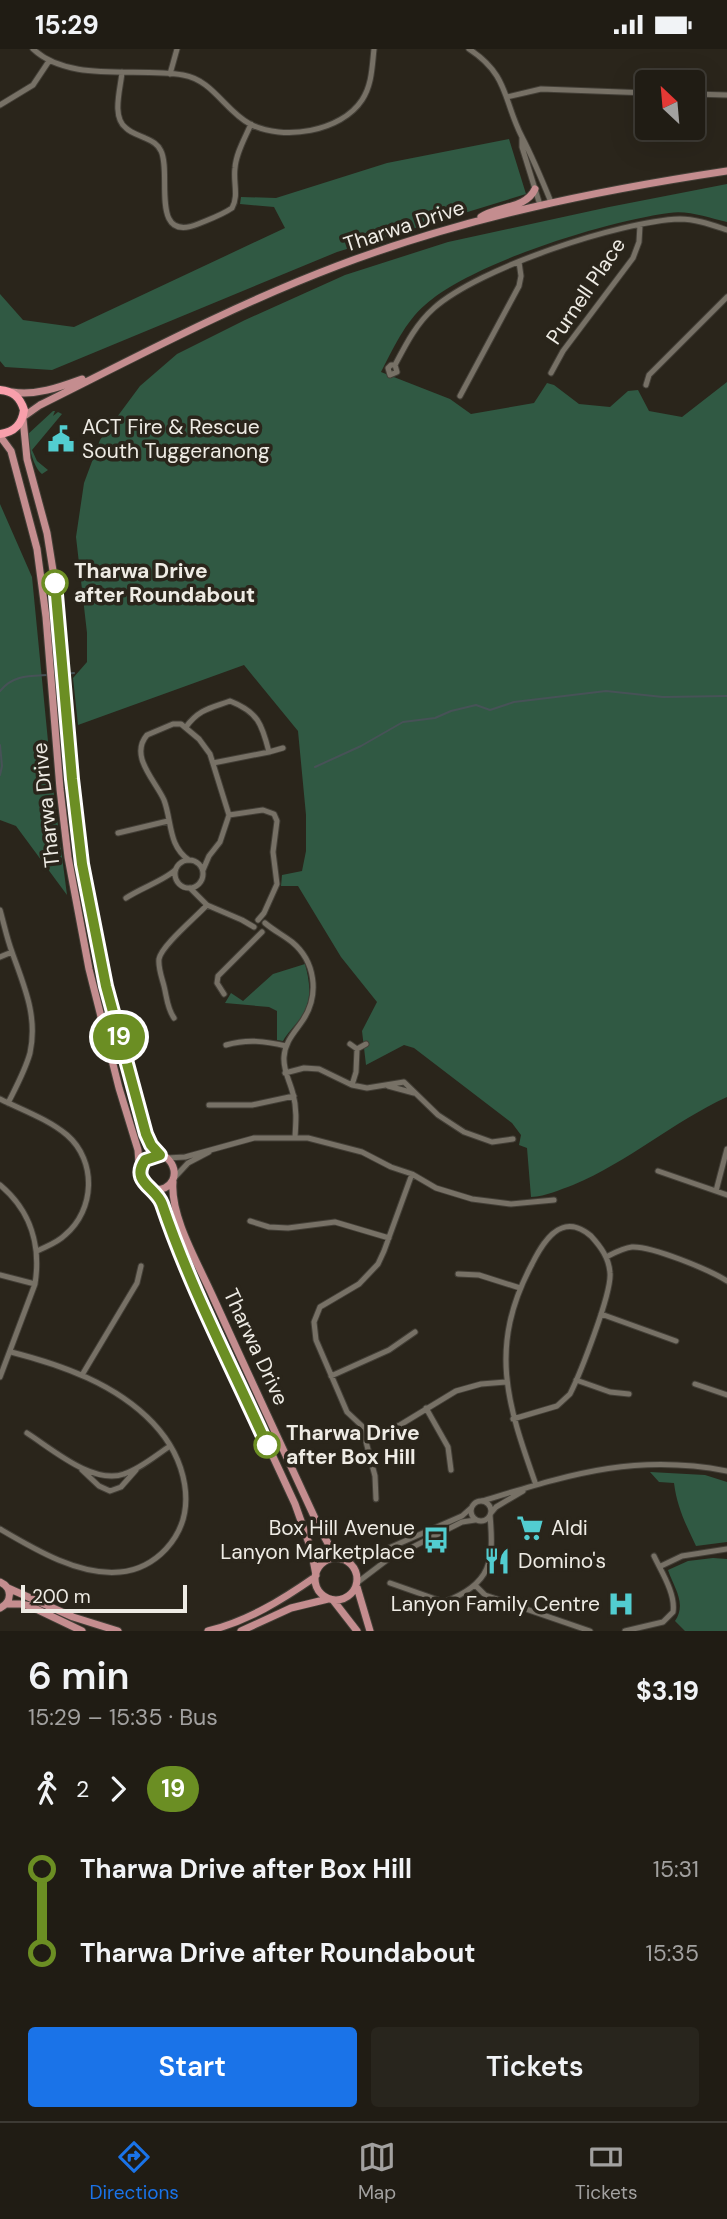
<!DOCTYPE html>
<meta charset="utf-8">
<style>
:root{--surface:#201c14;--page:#28251d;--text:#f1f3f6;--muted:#a2a1a0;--line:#3d3a34;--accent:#1a73e8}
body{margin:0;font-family:"DM Sans",sans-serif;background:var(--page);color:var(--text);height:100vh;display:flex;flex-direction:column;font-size:26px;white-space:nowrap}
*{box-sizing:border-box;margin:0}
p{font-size:23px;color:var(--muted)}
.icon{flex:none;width:38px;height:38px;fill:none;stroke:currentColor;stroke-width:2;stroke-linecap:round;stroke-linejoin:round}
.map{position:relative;height:1582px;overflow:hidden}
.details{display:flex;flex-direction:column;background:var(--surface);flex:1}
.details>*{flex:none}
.badge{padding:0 14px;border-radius:23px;font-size:24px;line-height:46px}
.needle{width:46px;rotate:334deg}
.tools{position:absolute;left:635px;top:21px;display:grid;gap:14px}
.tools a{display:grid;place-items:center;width:70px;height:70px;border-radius:7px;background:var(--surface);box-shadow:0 7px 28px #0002,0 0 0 2px var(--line);font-size:35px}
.scale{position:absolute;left:21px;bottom:18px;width:166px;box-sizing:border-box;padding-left:7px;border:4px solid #eeebe4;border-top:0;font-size:19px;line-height:24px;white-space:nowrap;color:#eeebe4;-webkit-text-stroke:5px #2a251b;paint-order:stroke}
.map>.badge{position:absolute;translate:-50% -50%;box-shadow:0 0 0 4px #fff}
.legs{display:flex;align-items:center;gap:10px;height:77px;padding:0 28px;font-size:23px}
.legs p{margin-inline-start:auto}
.summary{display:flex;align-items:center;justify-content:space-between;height:119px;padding:0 28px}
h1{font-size:38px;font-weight:600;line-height:52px}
.cta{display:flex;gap:14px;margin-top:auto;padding:14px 28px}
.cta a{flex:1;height:80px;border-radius:7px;background:var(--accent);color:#fff;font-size:28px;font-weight:600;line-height:80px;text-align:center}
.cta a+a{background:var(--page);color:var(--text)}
ul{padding:0 28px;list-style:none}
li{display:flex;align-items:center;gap:24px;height:84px;font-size:26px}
li i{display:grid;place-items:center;width:10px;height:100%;margin:0 9px;background:currentColor}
li i::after{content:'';width:18px;height:18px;margin:-9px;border:5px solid;border-radius:50%;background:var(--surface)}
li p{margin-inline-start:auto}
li:first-child i{background:linear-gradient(#0000 50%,currentColor 0)}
li:last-child i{background:linear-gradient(currentColor 50%,#0000 0)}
.status{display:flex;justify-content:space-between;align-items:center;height:49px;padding:0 35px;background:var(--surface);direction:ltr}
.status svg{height:19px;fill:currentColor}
.menu{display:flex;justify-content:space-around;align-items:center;height:98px;border-top:2px solid var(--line);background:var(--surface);font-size:19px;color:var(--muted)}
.menu a{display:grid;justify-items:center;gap:4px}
.menu .selected{color:var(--accent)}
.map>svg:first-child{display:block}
</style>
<div class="status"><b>15:29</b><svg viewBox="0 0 49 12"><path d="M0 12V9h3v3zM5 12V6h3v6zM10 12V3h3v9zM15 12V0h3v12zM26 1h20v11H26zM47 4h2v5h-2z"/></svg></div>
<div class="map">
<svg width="727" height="1582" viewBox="0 0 727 1582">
<rect width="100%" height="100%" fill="#2a251b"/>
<!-- green -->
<path fill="#305943" d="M509,90L526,145L337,203L52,321L5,318L0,312V245L23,271L74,278L285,179L274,158L240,155L241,148L276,149L387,114Z
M727,135V173C708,169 689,161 669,164C607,172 471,214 425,256C405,273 393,300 381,323L450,350L471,365L534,354L547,334L554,336L579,355L610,358L628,342L638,341L649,362L682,368L727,333V1048C673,1073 628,1113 573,1136C559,1141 547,1147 531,1148L527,1099L519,1096L521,1086L512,1074L414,999L404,996L366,1016L362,982L377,953L341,908L298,837H281L282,826L302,822L306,802V766L298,682L244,616L78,676L73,629L87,613V584L76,488L84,434L100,391L140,337L177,305L245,271L345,226L448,193L609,158Z
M53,362H55L53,367L58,363L62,365L32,401L37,412L48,421L42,425C33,418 29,397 27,386Z
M0,455L32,528L51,723L67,846L16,777L0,771Z
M305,915C310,933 313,953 300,970C294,978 288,983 283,992L277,991V962L269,958L225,954L231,944L243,952L273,925Z
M650,1423L705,1426L727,1433V1493L696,1497C686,1476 677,1458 674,1434L659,1433Z
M713,1509L727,1510V1582H685L675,1572C687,1554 674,1539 668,1521L688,1512Z"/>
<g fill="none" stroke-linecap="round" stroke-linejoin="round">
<!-- stream -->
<path stroke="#475257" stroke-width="2" d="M64,625L74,624
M0,642C13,626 29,627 48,626
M0,696L2,717L0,726
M315,718L361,697L403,673L435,669L451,662L476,656L490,661L514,653L606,642L663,648L727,647"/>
<!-- minor casing -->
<g stroke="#433f37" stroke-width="7">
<path id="minor" d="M33,0C69,34 137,18 183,26C213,31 225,62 250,75C283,92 341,83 362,51C372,36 372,18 374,0
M469,0C509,26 503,51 522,88C533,109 542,131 551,153
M122,23C121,38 111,68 126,79C131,84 139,86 145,89C152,92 158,95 161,102C172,124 149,195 198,175C210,170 222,166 232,159C239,147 233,133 235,119C236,104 245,89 251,75
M170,25L177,0
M693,45L727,46
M507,48L541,40L648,44
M0,56L33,36L49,12
M522,89V98L540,156
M395,316H391L388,319L390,326L397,323L395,316C406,295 416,275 434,259C479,219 620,172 680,170C696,170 712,176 727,181
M551,324L563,302L633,209L639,193L640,176
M646,336L649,326L727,248
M460,347L519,237L521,227L519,213
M186,678C199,660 211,659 230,652C258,663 262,675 269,703L283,699
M213,714L269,703
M229,766L263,761L274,765L277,772L273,803L277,835L264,864L258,871
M118,784L168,772
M189,811C168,797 172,772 164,751C155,731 129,707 147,686L173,675H181L199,690L210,705L229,766L220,793L209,807L203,821
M175 825a14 14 0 1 1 28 0a14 14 0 1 1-28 0Z
M190,839L207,856L242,871L254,878
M126,849C141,839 165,831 175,821
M0,861C4,875 7,890 12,903C24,937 38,967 30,1004C25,1022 16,1038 8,1054
M265,874C273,881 283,886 292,893C315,912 320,945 303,971C295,983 285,992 284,1008C283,1022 290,1032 293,1045C297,1059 296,1073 295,1088
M0,908L12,903
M224,945L217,934L218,927L262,883
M174,969C167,959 167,949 164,937C162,929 158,919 159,910C161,897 196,868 207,856
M350,995L357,1000L366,995
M226,996C247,990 265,992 286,997
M285,1024L304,1019L319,1020L352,1036L367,1039L404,1033L438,1066L464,1083L492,1093L513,1090
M352,1036L356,1023L357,1000
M388,1037L414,1044
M0,1050C22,1061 48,1070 67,1086C97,1112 95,1161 65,1186C57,1194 47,1197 37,1202
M209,1056H252L294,1047
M167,1109L185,1108L254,1089H308L362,1103L391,1118L412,1125L436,1139L472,1150L511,1155L554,1151
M658,1122L727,1146
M412,1125L384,1202L378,1215L359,1235L320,1258L314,1273L316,1291L347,1363L363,1378L384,1382L400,1376L456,1342L481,1335L506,1333
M175,1128L188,1114L209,1103
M0,1136C31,1162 41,1197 35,1235L0,1328
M716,1142L727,1100
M250,1172L269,1178L288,1179L335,1173L389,1189
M606,1208C614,1204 623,1199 632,1198C652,1197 710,1221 727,1232
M458,1225L479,1226L520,1239
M0,1226L35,1235
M601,1265L676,1292
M82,1326L137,1234L141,1217
M331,1327L389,1301L415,1283
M576,1331L610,1343L629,1345
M695,1335L727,1346
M426,1359L448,1398L451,1421
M513,1370L557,1357L570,1345C580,1325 612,1244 610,1224C609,1209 601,1198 591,1187C583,1180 572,1175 562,1179C548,1184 538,1203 532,1215C488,1298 507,1354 536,1436
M366,1380L365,1389L375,1427L376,1450
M27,1384C52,1400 93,1436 124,1425C140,1420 155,1407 170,1397
M82,1421L99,1437L110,1442L121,1438L136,1421
M482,1452C569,1426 634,1404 727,1422
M471 1462a10 10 0 1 1 20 0a10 10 0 1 1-20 0Z
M491,1464L496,1458L523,1442
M0,1480C34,1500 79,1527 120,1523C137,1522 154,1513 166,1500C201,1462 185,1408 153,1374C116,1335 62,1316 11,1303
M344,1511L382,1502L462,1467L471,1459
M661,1517L682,1507L727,1500
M358,1533L387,1511L462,1473L475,1471
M390,1534L444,1553C492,1535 494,1512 490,1466
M476,1537L485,1546L590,1582
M625,1582L663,1573L673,1563C676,1545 661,1522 654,1507"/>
</g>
<!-- major casing -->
<g stroke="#433f37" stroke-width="9">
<path id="major" d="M481,168C497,157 526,160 535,140
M12,343C36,347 60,338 82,330
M23,368L40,356C138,307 234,256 337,217C463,169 594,142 727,122
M23,370L27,410L47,484L55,534L73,748L92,875L111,958L146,1085L151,1096L160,1106
M0,387L11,402L37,500L46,568L60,740L68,808L89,920L119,1039L138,1101L140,1127L146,1137L161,1151L180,1207L295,1455L311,1500L316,1526
M140,1120L145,1111L154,1106L167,1109C182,1123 172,1144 152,1140
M173,1133C170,1168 199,1216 213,1248C248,1325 284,1402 319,1478L330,1498L341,1510
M315 1530a21 21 0 1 1 42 0a21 21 0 1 1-42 0Z
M0,1533C13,1539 12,1553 0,1559
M357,1538L370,1582
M8,1539L73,1568L118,1582
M333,1551L357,1582
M6,1555H21L30,1557L82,1582
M208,1582C248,1572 282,1551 315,1528
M241,1582L291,1559L328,1550"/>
</g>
<!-- highway casing -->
<g stroke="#433f37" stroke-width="10">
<path id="highway" d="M0,341C13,342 20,348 24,361C22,375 15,383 0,385"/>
</g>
<!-- minor -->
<use href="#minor" stroke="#777166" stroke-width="5"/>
<!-- major -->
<use href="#major" stroke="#c48d8f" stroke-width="7"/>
<!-- highway -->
<use href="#highway" stroke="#f89fab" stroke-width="8"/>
</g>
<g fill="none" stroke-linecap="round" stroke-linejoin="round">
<!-- line-1 casing -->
<g stroke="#fff" stroke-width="16">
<path id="line-1" d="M55,534L72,730L82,815L106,937L146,1085L151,1096L160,1106L145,1111C130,1133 156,1138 162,1155C190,1238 231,1316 267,1396"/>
</g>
<!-- line-1 -->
<use href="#line-1" stroke="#6b8e23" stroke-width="10"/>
</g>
<!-- icons -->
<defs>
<g id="civic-bare" transform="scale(2.1)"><path d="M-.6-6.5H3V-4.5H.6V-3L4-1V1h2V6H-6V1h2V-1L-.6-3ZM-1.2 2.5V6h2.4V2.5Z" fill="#52cdd0" stroke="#2a251b" stroke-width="2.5" paint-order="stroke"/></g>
<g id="supermarket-bare" transform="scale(2.1)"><path d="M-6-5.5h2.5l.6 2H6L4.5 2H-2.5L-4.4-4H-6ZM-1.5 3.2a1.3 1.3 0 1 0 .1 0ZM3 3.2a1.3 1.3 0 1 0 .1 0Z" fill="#52cdd0" stroke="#2a251b" stroke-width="2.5" paint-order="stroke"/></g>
<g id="bus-bare" transform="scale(2.1)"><path d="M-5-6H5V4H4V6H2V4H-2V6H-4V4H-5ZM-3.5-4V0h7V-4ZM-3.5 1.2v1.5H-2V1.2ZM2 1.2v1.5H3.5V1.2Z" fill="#52cdd0" stroke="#2a251b" stroke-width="2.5" paint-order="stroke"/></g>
<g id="restaurant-bare" transform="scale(2.1)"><path d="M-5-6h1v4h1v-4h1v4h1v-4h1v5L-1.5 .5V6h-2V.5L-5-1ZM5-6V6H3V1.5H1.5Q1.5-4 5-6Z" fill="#52cdd0" stroke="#2a251b" stroke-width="2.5" paint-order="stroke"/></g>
<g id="hospital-bare" transform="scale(2.1)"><path d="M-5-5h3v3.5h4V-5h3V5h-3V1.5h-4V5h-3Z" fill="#52cdd0" stroke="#2a251b" stroke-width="2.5" paint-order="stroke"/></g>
</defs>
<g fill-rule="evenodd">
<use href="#civic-bare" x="61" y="390"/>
<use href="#supermarket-bare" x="530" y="1479"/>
<use href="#bus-bare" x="436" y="1491"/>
<use href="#restaurant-bare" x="497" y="1512"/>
<use href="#hospital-bare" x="621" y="1555"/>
</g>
<!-- markers -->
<g fill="#fff" stroke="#6b8e23" stroke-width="3.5">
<circle cx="55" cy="534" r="12"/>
<circle cx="267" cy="1396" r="12"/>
</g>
<g text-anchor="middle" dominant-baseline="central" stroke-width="7" stroke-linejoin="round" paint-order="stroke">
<!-- street labels -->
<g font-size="21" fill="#eeebe4" stroke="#2a251b">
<text transform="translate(404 177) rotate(-18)">Tharwa Drive</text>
<text transform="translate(586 242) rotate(-56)">Purnell Place</text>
<text transform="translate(46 756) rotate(-96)">Tharwa Drive</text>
<text transform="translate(256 1298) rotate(65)">Tharwa Drive</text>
</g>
<!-- poi labels -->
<g font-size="21" fill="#eeebe4" stroke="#2a251b" text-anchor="start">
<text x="82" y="378">ACT Fire &amp; Rescue<tspan x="82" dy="24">South Tuggeranong</tspan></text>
<text x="415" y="1479" text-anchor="end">Box Hill Avenue<tspan x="415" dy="24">Lanyon Marketplace</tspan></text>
<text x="551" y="1479">Aldi</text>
<text x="518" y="1512">Domino's</text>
<text x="600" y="1555" text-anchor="end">Lanyon Family Centre</text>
</g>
<!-- stop labels -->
<g font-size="21" font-weight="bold" fill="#eeebe4" stroke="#2a251b" text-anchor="start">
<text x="74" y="522">Tharwa Drive<tspan x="74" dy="24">after Roundabout</tspan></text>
<text x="286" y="1384">Tharwa Drive<tspan x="286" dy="24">after Box Hill</tspan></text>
</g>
</g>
</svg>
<div class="tools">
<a><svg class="needle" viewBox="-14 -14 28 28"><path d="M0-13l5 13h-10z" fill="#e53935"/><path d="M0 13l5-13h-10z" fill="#a2a1a0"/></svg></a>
</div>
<div class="scale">200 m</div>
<b class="badge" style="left:119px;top:988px;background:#6b8e23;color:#fff">19</b>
</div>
<section class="details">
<div class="summary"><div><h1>6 min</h1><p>15:29 – 15:35 · Bus</p></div><b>$3.19</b></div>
<div class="legs"><svg class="icon" aria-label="walk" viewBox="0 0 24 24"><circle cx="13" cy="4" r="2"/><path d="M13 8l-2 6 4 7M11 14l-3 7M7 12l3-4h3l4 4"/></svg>2<svg class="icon" aria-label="forward" viewBox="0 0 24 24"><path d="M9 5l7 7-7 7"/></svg><b class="badge" style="background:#6b8e23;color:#fff">19</b></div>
<ul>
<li><i style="color:#6b8e23"></i><b>Tharwa Drive after Box Hill</b><p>15:31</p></li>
<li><i style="color:#6b8e23"></i><b>Tharwa Drive after Roundabout</b><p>15:35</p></li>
</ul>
<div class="cta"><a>Start</a><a>Tickets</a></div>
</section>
<nav class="menu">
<a class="selected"><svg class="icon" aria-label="directions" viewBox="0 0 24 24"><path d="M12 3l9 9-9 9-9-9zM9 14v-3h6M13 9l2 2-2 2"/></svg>Directions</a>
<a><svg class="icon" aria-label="map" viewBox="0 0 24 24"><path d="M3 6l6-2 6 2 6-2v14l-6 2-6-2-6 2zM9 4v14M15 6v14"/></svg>Map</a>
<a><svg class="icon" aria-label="tickets" viewBox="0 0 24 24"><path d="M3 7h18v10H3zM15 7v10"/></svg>Tickets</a>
</nav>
